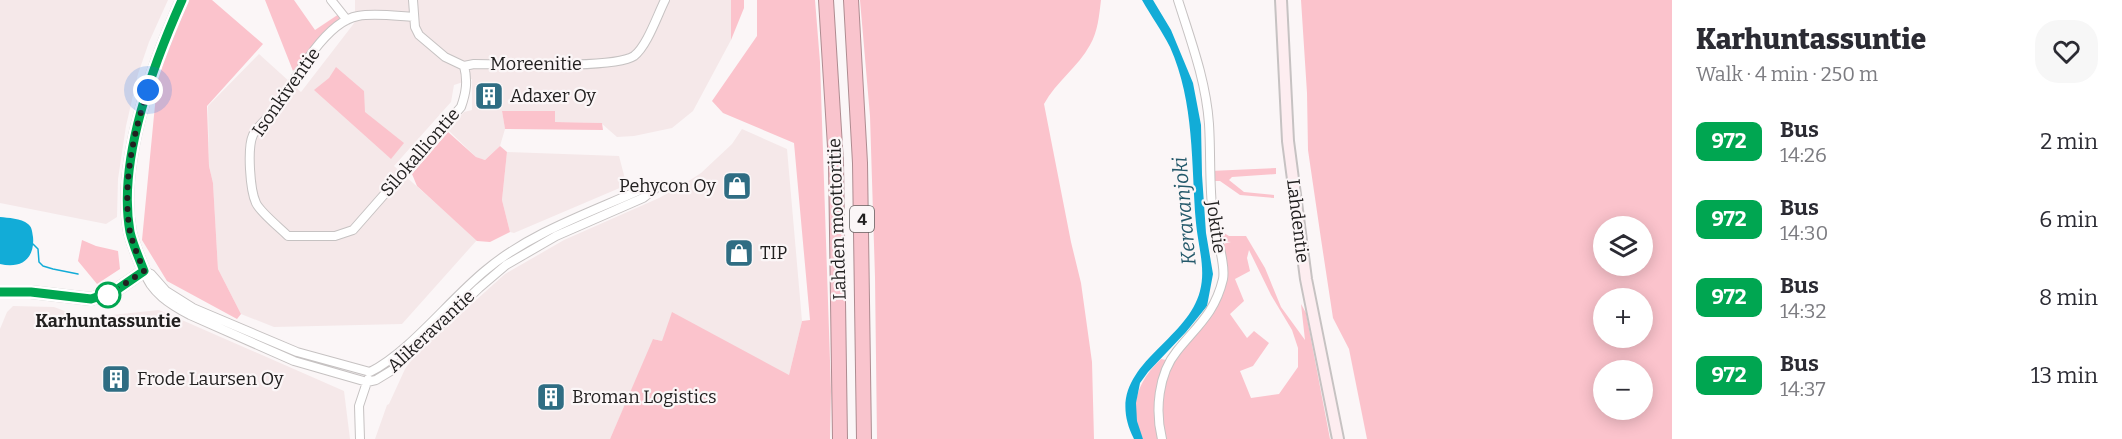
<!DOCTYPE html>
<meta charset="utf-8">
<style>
:root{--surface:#fff;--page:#f7f7f7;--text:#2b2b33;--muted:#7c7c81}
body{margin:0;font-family:Bitter,serif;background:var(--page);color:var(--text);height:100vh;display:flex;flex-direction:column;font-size:22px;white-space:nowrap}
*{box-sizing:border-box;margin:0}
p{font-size:20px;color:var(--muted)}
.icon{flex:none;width:33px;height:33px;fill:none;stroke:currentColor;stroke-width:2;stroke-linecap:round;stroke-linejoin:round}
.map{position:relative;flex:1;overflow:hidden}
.details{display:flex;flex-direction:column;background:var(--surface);width:450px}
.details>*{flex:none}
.badge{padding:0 12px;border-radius:9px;font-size:21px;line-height:39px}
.buttons{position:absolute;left:1593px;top:216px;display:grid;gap:12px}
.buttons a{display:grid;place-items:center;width:60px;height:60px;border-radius:50%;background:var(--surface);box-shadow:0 3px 15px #0003;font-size:30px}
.you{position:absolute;width:30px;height:30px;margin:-15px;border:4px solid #fff;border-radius:50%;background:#1a73e8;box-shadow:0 0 0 9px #1a73e833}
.map>.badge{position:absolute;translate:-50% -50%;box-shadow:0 0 0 3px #fff}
.round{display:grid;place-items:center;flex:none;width:63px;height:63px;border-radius:24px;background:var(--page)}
.overview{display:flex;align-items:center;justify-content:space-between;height:102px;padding:0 24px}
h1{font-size:28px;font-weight:800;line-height:45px}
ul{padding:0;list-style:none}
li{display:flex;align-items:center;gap:18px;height:78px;padding:0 24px}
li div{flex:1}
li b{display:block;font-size:22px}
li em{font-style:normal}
li .badge{min-width:66px;font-weight:700;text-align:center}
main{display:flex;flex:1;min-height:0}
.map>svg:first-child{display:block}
</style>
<main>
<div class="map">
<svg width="1672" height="439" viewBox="0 0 1672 439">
<rect width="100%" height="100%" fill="#fbf6f7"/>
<!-- built -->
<path fill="#f5e8e9" d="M0,0H168L149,42L138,74L126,126L118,179L117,217L106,224L0,203Z
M355,0H731V40L693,111L672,128L634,136L617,137L601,123L555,122V112L502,111L505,129L500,146L485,160L481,159L476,157L448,130L464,112L472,110V79L454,85L451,102L394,166L477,240L402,324L274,327L241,314L218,269L213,183L209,166L208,106L259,54L301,92L355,22Z
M742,129L787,149L802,321L789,375L654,339L610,439H375L387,405L389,404L405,369L415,355L505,274L564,240L659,198L681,186L701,173L732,144Z
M507,152L619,156L625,179L622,187L514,233L510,232L502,200Z
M13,306L54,307L83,318L159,310L344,391L350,439H0V329L7,312Z"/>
<!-- green -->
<path fill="#fbc3cc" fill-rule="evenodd" d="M188,0H212L263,44L207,106L209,166L213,183L218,269L241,314L237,319L167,281L142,240L158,74L172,33Z
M265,0H294L315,30L339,14L340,18L312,47L293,71Z
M731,0H744V8L731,40Z
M757,0H815L820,62L831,391L830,439H610L653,339L662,341L672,312L789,375L802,321L810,320L794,143L723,113L712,101L757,36Z
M860,0H1101C1099,16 1098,31 1090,45C1078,67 1056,82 1044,104L1071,242L1081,283L1092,362L1094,439H877L875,277L870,116Z
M1301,0H1672V439H1367L1349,349L1333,318L1321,239L1308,150L1307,93ZM1604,226H1642V266H1604ZM1604,298H1642V338H1604ZM1604,370H1642V410H1604Z
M336,67L364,91L365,112L404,143L391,159L314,90L329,78Z
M502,111H555V122L602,123L603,130L505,129Z
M448,132L476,157L485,160L500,146L507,152L502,200L510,232L490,242L477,241L417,186L412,174Z
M1276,168V174L1232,177L1229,180L1244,192L1274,195V198L1240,195L1220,181H1211L1210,171Z
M1219,230L1229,236H1246L1265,268L1281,307L1305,340L1301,304L1306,313L1330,439H1143C1128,406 1137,382 1161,359L1171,361L1205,320L1223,276L1218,245L1231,242L1222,241ZM1249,250L1271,295L1292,330L1298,348V367L1279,394L1251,398L1240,371L1253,366L1269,343L1254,331L1247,338L1230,314L1244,301L1235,279L1250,271L1247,258Z
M82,240L96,246L118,251L120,269L97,284L78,261Z"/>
<!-- water -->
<path fill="#12acd7" d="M1142,0H1153L1171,30L1193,83L1201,125L1202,175L1206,233L1213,274L1207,306L1186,332L1148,372L1140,383L1136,403L1137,421L1143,439H1134C1098,368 1186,346 1200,291C1206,268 1198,246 1196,223C1191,164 1195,103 1170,47C1162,31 1151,16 1142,0Z
M0,217C8,218 21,218 28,224C32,227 32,231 33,237C35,259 21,269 0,264Z"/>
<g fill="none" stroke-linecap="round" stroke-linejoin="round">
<!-- stream -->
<path stroke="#12acd7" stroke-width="1.5" d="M33,244L38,249L39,262L43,266L53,269L78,274"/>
<!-- street casing -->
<g stroke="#c6c2c2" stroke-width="10">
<path id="street" d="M331,0L347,20
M413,0L415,27L419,35L445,57L464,66L474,64C503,64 615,69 634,56C647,46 657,16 665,0
M413,17C396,16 375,13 358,16C327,21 296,75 283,100C276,113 260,121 253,135C247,148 250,190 256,203C260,212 280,228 288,236H335L353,230L461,107C466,93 468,81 464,66
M144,271C150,292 171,305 190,315L294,361L367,382L376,380L394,369L479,288L506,265L556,236L643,198L660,185
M144,271L151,274L166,291L193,308L297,352L370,372C411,351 449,300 486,270C530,233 589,213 640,190L653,188
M360,439L359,406L368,379
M1162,439C1155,411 1158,374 1177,351C1197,326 1215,313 1223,279C1226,264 1215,232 1213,216C1209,186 1211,155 1209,124C1206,81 1191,41 1178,0"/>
</g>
<!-- secondary casing -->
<g stroke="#c6c2c2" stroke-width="14">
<path id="secondary" d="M1281,0L1288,141L1306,279L1338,439
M0,292H31L91,299L115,291L144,271C139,258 133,245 130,232C117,160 153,65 182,0"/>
</g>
<!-- highway casing -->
<g stroke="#ae8b90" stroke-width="16">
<path id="highway" d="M826,0L836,163L840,439
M851,0L860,163L864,439"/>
</g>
<!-- street -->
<use href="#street" stroke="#fff" stroke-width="8"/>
<!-- secondary -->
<use href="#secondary" stroke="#fdedf0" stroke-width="10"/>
<!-- highway -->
<use href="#highway" stroke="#f9c4cd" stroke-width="14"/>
</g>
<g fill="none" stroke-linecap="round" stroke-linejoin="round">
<!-- line casing -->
<g stroke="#fff" stroke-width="14">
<path id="line" d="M0,292H31L91,299L115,291L144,271C139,258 133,245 130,232C117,160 153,65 182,0"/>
</g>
<!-- line -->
<use href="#line" stroke="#00a651" stroke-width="9"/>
<!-- walk -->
<path stroke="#222020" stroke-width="6" stroke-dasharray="0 10.8" d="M108,295L144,271C139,258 133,245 130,232C122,186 133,133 148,90"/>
</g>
<!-- icons -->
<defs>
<g id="building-square" transform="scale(1.5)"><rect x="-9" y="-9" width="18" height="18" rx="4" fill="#2f6d83" stroke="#fbf6f7"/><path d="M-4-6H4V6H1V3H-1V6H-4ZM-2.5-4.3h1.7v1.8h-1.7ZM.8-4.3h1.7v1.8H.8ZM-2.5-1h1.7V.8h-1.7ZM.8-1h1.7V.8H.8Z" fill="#fff"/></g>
<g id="shop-square" transform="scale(1.5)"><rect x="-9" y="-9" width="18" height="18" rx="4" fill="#2f6d83" stroke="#fbf6f7"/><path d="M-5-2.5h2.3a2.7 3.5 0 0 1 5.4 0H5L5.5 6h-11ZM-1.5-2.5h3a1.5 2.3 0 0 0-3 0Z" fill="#fff"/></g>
</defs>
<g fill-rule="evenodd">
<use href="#building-square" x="489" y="96"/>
<use href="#shop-square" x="737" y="186"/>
<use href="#shop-square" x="739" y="253"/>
<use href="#building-square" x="116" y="379"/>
<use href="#building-square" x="551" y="397"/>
</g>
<!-- markers -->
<circle fill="#fff" stroke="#00a651" stroke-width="3" cx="108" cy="295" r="12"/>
<g text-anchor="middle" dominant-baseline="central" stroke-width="4.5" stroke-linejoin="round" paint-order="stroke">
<!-- shield labels -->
<rect fill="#fbf6f7" stroke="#636060" stroke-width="1.5" x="850" y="206" width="24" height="26" rx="4.5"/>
<g font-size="16" font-weight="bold" fill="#222020">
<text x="862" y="219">4</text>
</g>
<!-- street labels -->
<g font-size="18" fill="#222020" stroke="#fbf6f7">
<text x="536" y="64">Moreenitie</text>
<text transform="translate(286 92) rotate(-55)">Isonkiventie</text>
<text transform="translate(420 152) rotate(-49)">Silokalliontie</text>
<text transform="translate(837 219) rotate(-92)">Lahden moottoritie</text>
<text transform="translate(1298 221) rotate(83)">Lahdentie</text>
<text transform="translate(1216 227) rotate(82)">Jokitie</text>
<text transform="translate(431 331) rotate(-43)">Alikeravantie</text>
</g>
<!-- poi labels -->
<g font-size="18" fill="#222020" stroke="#fbf6f7" text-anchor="start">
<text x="510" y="96">Adaxer Oy</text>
<text x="716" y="186" text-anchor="end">Pehycon Oy</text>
<text x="760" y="253">TIP</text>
<text x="137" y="379">Frode Laursen Oy</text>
<text x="572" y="397">Broman Logistics</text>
</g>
<!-- stop labels -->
<g font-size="18" font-weight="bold" fill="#222020" stroke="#fbf6f7">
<text x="108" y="321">Karhuntassuntie</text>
</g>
<!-- water labels -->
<g font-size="20" font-style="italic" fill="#24596b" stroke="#fbf6f7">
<text transform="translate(1184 211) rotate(-95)">Keravanjoki</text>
</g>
</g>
</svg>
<div class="buttons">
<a><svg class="icon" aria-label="layers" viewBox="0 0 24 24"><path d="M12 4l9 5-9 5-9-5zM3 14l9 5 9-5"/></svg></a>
<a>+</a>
<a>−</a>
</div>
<div class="you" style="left:148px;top:90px"></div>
</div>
<section class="details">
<div class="overview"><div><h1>Karhuntassuntie</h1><p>Walk · 4 min · 250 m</p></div><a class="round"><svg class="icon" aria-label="heart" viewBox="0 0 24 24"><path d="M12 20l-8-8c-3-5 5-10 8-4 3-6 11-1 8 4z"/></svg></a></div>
<ul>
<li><span class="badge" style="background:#00a651;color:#fff">972</span><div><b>Bus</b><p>14:26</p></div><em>2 min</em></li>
<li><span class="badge" style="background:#00a651;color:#fff">972</span><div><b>Bus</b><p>14:30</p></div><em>6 min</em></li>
<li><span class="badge" style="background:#00a651;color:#fff">972</span><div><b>Bus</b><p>14:32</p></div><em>8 min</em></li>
<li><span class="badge" style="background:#00a651;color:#fff">972</span><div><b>Bus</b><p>14:37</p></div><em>13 min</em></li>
</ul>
</section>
</main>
